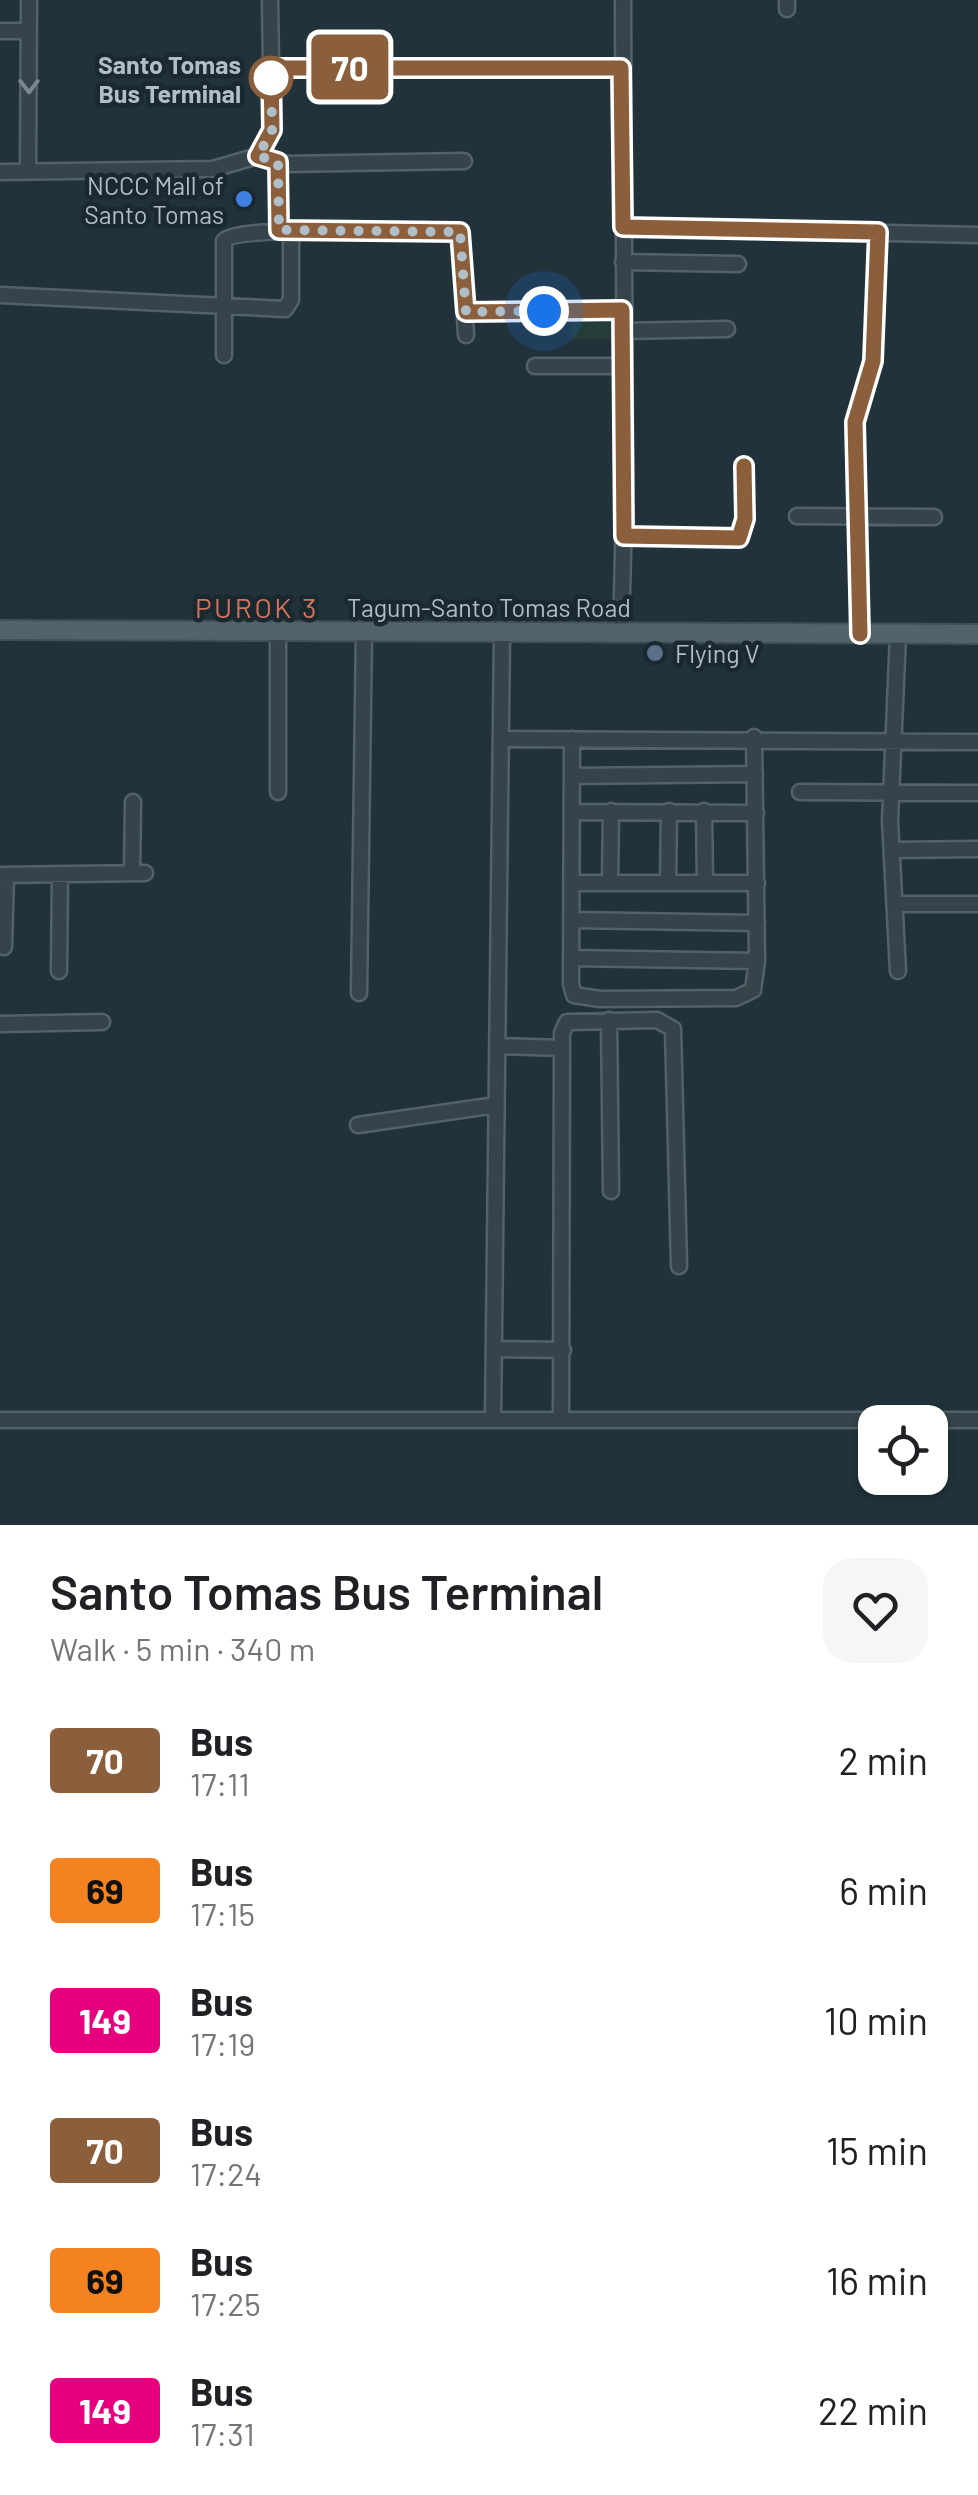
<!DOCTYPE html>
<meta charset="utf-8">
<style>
:root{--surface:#fff;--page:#f6f6f6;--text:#202124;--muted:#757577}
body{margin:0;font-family:Barlow,sans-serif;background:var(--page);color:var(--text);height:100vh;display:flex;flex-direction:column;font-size:38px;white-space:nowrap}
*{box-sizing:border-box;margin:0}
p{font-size:32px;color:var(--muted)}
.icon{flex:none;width:55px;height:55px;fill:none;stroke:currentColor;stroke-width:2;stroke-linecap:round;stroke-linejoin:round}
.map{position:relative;height:1525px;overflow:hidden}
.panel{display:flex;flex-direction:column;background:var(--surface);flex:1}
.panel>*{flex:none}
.badge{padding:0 20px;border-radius:8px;font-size:35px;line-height:65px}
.controls{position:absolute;left:858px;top:1405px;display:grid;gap:20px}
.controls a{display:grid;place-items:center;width:90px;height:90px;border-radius:20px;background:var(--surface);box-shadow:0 2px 8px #0004;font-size:50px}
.you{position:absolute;width:50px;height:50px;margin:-25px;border:8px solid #fff;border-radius:50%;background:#1a73e8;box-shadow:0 0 0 15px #1a73e833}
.map>.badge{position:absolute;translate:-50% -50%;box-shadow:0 0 0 5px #fff}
.round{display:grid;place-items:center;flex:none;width:105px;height:105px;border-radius:30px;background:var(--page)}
.overview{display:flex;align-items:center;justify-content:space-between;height:170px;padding:0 50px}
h1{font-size:48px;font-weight:600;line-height:75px}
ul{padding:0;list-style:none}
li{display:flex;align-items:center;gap:30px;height:130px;padding:0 50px}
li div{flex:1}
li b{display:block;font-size:38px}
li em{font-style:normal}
li .badge{min-width:110px;font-weight:700;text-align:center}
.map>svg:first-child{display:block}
</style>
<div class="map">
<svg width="978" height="1525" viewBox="0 0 978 1525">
<rect width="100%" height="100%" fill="#21323a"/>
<!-- green -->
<path fill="#243d39" d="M572,314H611L612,339H572Z"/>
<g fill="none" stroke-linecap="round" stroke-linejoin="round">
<!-- minor casing -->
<g stroke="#536168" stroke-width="19">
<path id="minor" d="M787,0V9
M0,31H29
M271,68L621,67
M258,156L285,164L464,161
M278,162L279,230
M0,172L213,169L258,156L272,130L270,0
M28,172L29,0
M623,227L978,235
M623,262L738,264
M0,295L285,309L291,300V229
M466,311L622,310
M623,331L727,329
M224,355V241C238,224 425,233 460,232L466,335
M535,366H624
M797,516L934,517
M624,536L739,538L745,519L744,466
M621,633L625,477L623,0
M861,634L855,423L873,361L878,232
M898,634L890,821L898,971
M502,739L978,742
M572,739L571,984L574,995L600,999L736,998L753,990L757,961L754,737
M572,776L755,774
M278,792V631
M800,792L978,793
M704,811L705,883
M572,812L756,813
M892,850L978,849
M132,873L133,802
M0,875L145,873
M571,883H757
M610,883L611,811
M668,883L669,811
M896,904H978
M571,920L757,923
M4,947L6,875
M571,958L757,961
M59,971L60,874
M359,993L364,632
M609,1020L611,1191
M0,1024L102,1022
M497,1046L562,1048
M358,1125L496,1105
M497,1349L563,1350
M493,1419L502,632
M561,1419L562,1033L567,1022L657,1020L673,1029L679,1266
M0,1420H978"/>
</g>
<!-- major casing -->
<g stroke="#414f57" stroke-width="22">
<path id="major" d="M0,630L978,634"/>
</g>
<!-- minor -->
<use href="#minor" stroke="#35434a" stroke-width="14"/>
<!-- major -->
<use href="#major" stroke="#53636b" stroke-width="18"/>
</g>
<!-- one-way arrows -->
<defs><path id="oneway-chevron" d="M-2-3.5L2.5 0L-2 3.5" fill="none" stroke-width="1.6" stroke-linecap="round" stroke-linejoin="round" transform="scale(2.5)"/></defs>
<use stroke="#79878f" href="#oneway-chevron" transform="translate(29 86) rotate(90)"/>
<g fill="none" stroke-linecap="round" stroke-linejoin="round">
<!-- line casing -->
<g stroke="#fff" stroke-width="22">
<path id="line" d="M744,466L745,519L739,538L624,536L622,310L466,312L460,232L279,230L278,162L258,156L272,130L271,68H621L623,227L878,232L873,361L855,422L860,634"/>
</g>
<!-- line -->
<use href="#line" stroke="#8b5e3c" stroke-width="15"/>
<!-- walk -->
<path stroke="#b0bec7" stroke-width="10" stroke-dasharray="0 18" d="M271,78V68L272,130L258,156L278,162L279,230L460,232L466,312L544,311"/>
</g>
<!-- markers -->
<circle fill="#fff" stroke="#8b5e3c" stroke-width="5" cx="271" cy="78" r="20"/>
<circle fill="#3f7fe0" stroke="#1a282f" stroke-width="4" cx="244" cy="199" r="10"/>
<circle fill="#5c6f8a" stroke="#1a282f" stroke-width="4" cx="655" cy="653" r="10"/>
<g text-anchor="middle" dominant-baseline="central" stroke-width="9" stroke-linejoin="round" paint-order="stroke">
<!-- stop labels -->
<g font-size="25" font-weight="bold" fill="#b0bec7" stroke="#1a282f" text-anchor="end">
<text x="241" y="64">Santo Tomas<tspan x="241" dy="29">Bus Terminal</tspan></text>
</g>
<!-- poi labels -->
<g font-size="25" fill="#b0bec7" stroke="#1a282f" text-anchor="end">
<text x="224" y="185">NCCC Mall of<tspan x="224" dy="29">Santo Tomas</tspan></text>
<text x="675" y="653" text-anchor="start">Flying V</text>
</g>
<!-- street labels -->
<g font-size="25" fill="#b0bec7" stroke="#1a282f">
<text x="489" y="607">Tagum-Santo Tomas Road</text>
</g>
<!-- neighbourhood labels -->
<g font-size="28" letter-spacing="2.5" fill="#d5735c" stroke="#1a282f">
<text x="257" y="607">PUROK 3</text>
</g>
</g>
</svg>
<div class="controls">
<a><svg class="icon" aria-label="locate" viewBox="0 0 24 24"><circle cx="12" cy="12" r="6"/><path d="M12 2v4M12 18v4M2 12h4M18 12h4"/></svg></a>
</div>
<div class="you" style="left:544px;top:311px"></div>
<b class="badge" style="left:350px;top:67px;background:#8b5e3c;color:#fff">70</b>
</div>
<section class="panel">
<div class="overview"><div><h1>Santo Tomas Bus Terminal</h1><p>Walk · 5 min · 340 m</p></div><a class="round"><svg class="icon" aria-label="heart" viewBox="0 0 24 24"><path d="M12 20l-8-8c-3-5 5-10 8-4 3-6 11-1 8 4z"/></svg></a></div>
<ul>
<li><span class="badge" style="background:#8b5e3c;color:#fff">70</span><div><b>Bus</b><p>17:11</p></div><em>2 min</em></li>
<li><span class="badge" style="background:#f58220;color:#111">69</span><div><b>Bus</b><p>17:15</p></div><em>6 min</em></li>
<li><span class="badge" style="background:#e6007e;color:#fff">149</span><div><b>Bus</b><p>17:19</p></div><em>10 min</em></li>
<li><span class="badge" style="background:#8b5e3c;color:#fff">70</span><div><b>Bus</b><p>17:24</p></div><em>15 min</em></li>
<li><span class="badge" style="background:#f58220;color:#111">69</span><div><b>Bus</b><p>17:25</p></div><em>16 min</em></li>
<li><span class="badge" style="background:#e6007e;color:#fff">149</span><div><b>Bus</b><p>17:31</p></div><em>22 min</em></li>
</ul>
</section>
